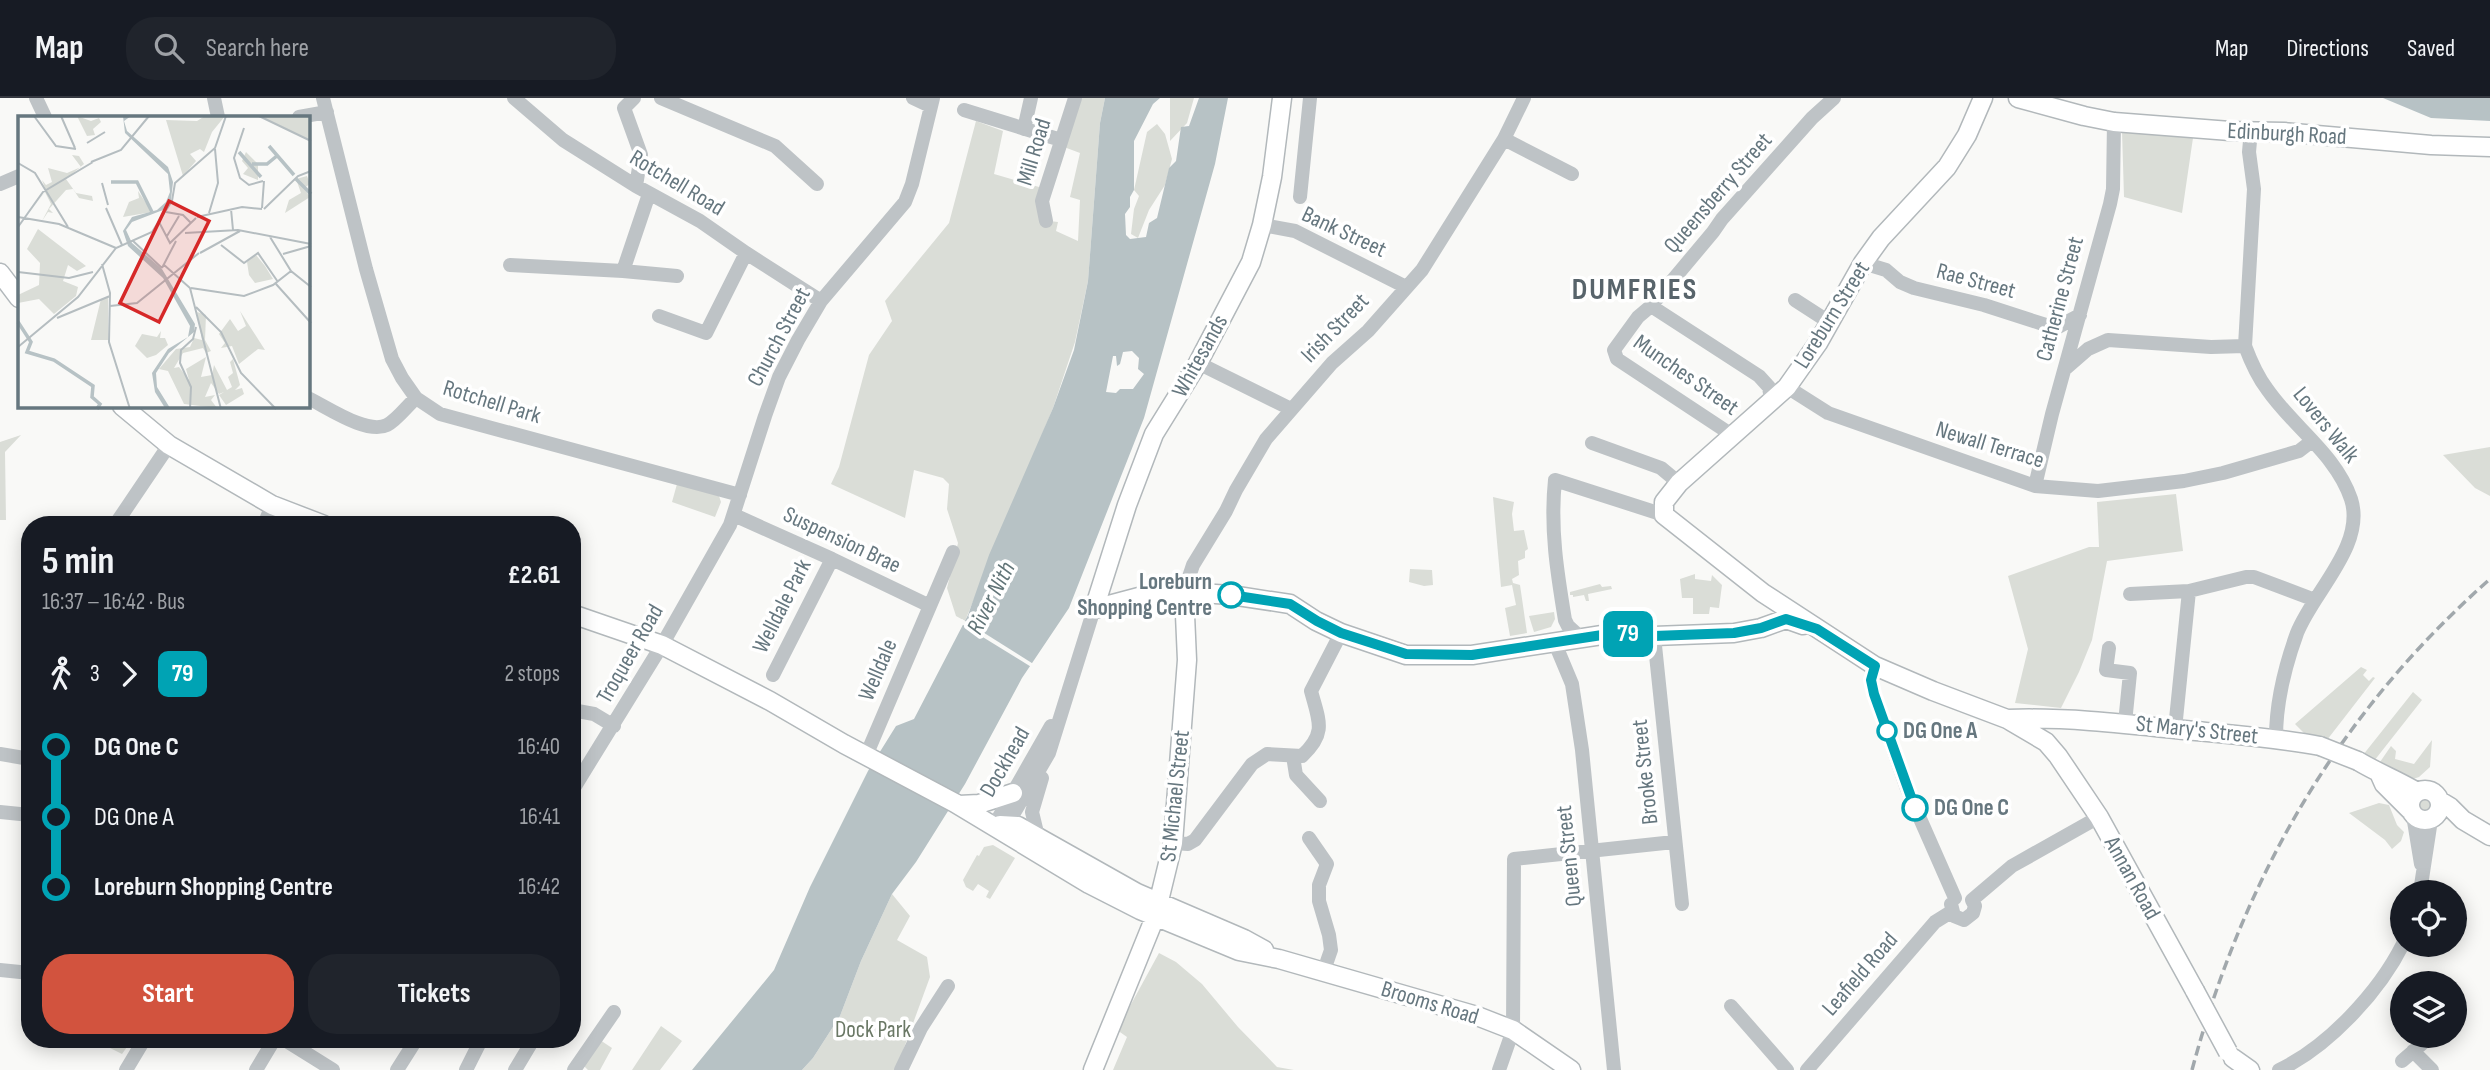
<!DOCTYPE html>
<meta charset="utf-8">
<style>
:root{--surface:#171b24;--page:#20242c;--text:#f1f3f6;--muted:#9ea1a6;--line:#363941;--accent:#d2533e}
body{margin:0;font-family:"Sofia Sans Condensed",sans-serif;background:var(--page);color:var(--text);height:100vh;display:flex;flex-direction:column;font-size:26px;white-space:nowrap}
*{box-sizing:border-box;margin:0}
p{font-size:23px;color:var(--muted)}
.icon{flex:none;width:38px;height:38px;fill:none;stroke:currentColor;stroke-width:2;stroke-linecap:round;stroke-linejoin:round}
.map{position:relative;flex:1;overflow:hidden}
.drawer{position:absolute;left:21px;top:418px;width:560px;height:532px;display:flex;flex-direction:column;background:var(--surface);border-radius:28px;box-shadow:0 4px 18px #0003}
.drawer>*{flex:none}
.badge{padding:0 14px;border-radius:10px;font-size:24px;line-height:46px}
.controls{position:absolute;left:2390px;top:782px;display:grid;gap:14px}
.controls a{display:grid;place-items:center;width:77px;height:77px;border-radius:50%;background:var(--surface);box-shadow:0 4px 18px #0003;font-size:35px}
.map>.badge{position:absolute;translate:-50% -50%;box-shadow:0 0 0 4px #fff}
.legs{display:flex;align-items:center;gap:10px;height:77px;padding:0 21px;font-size:23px}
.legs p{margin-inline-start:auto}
.headline{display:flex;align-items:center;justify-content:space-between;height:119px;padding:0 21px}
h1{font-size:38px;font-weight:700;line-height:52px}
.primary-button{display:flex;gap:14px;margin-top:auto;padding:14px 21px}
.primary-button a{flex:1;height:80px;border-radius:28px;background:var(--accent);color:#fff;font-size:28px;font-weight:700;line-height:80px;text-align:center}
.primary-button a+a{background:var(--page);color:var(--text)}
ul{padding:0 21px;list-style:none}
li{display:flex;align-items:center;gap:24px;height:70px;font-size:26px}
li i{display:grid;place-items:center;width:10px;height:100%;margin:0 9px;background:currentColor}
li i::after{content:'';width:18px;height:18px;margin:-9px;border:5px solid;border-radius:50%;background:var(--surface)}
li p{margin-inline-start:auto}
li:first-child i{background:linear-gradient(#0000 50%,currentColor 0)}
li:last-child i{background:linear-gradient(currentColor 50%,#0000 0)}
header{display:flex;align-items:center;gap:42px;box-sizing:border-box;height:98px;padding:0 35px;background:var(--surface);border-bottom:2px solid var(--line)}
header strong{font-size:33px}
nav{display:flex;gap:38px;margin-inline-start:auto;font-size:24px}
.search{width:490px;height:63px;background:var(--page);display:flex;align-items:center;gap:18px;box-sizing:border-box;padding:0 24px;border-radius:28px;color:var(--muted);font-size:26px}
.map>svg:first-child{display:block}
</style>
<header>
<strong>Map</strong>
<div class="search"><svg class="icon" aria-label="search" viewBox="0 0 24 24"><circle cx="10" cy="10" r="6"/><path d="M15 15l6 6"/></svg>Search here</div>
<nav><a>Map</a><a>Directions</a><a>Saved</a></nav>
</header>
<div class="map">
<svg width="2490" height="972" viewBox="0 0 2490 972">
<rect width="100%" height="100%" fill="#f9f9f7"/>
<!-- green -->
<path fill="#daddd7" d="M1081,0H1105L1100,25L1088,183L1075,244L1053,310L965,523L956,518L947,490L958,445L947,411L949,386L943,380L914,372L905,420L831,386L839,369L869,257L892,223L885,203L949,125L976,23L1003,33L994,76L1039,89L1041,122L1058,124L1056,133L1078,143L1080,102L1070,99L1080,55L1064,49Z
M1170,0H1194L1187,25L1170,43Z
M1157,26L1165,36L1172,61L1165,87L1149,112L1138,140L1131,136L1134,111L1139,98L1134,92L1147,34Z
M2122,33L2193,40L2182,115L2124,99Z
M21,337L5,354L6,422H0V344Z
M2490,349V398L2475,390L2443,357Z
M677,386L719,398L721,404L715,419L672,404Z
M2176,396L2183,453L2107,463L2092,542L2079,574L2061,610L2015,605L2028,551L2008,478L2089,449H2099L2097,404Z
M1493,399L1514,404L1512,416L1514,433L1524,432L1528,451L1525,453V460L1518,463L1519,477L1512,481L1513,485L1520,487L1527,535L1510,538L1505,510L1516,507L1512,487L1501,489Z
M1410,471L1432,472L1433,487L1424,488L1409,484Z
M1695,476V481L1711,483L1712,477L1722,487L1719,510L1710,509L1709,516H1693V500H1682L1680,481Z
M1600,486L1602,489L1611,488L1612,491L1588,496L1589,503H1586L1584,497L1573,499V497H1570V494Z
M1554,514L1555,521L1551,529L1534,534L1529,518Z
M2361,569L2367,572L2363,577L2369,583L2373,579L2375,580L2327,642L2309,640L2295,626Z
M2413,594L2422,602L2374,663L2363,657Z
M2432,642L2430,669L2419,679L2410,682L2380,664L2391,648L2396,653L2395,661L2414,666Z
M2414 707a11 11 0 1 1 22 0a11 11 0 1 1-22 0Z
M2379,705L2389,707L2397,727L2404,734L2401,743L2392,751L2385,742L2349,715Z
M993,747L1015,760L990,801L986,799L989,793L978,786L973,793L966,789L963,782L977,757L979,758L984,749Z
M892,796L910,818L897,842L927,859L930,879L897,969L896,972H802L813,960L840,918L861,863Z
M1159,855L1176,864L1202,886L1238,929L1277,969L1294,972H1113L1127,939L1117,932Z
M661,928L682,943L660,972H632Z
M94,942H132L122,956Z
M600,942L612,950L600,972H588L582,966Z"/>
<!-- water -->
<path fill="#b7c2c5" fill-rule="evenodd" d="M1105,0H1160L1153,6L1134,43V92L1130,99V109L1125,116L1126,137L1130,141L1146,139L1149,125L1157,120L1169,70L1176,63L1181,29L1189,28L1199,0H1228L1215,66L1144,320L1069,510L1022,580L965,686L916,764L892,796L861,863L840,918L813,960L802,972H692L774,872L810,789L868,673L896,628L914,621L968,517L989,457L1053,310L1074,252L1088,183L1100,25ZM1132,253L1139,260L1138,271L1144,276L1133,291H1120L1116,295L1106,294L1113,258H1116L1117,268L1120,266L1123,254Z
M2383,0H2490V23L2431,20Z"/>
<!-- pier -->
<path fill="#f9f9f7" d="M962,521L1035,567L1033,570L960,525Z"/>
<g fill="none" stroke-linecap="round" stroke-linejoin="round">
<!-- major casing -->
<g stroke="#b2b8bb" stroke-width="21">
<path id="major" d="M1983,0L1967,37L1947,69L1881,140L1863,165L1818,245L1787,289L1679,385L1664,404V417L1763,495L1875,568L1933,593L2007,621L2046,644L2058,658L2099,719L2195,893
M2018,0L2084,18L2114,24L2230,33L2284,34L2431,47L2490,49
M0,175L19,200
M122,308L169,347L272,407L324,427
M1094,511L1139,499L1184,494L1231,497L1290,506L1316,523L1341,535L1406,557H1472L1615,535L1654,538L1734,535L1761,530L1786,521L1803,527
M1094,511L1127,407L1154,336L1198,265L1251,164L1262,127L1272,79L1282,0
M572,516L662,547L770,603L844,646L955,705L1089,786L1140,812L1239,853L1279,861L1477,918L1513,932L1571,972
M2007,621C2064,619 2119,625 2175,631C2224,636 2272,639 2320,648
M2358,663C2378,675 2397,682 2417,694
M2380,677L2384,686L2410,712
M2410 707a15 15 0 1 1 30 0a15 15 0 1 1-30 0Z
M2440,703L2450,709L2463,722L2490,738
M959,707L979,706L1013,695
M1000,727L1018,728L1137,795L1244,841L1264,852
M2233,960L2250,972
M1093,972L1155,819L1173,745L1187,562L1184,494"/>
</g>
<!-- minor -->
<path stroke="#bec3c6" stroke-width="14" d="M36,0L45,19
M214,0L218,19
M323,0L366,171L392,261L402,280L416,300L440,316L740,397
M514,0L563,42L636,88L700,123L746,155L821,203
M634,0L624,10L641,57L636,88
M661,0L775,48L817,86
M913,0L930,8
M964,12L1061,42
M299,19L327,14
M1024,31L1031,0
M2251,32L2249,54L2254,91L2245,248C2251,264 2257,278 2267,291C2293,329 2336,356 2351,401C2366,447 2313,494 2297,535C2285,568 2276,605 2276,640
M1504,41L1572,76
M0,86L19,78
M649,96L623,173L677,178
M1300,99L1310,0
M1046,123L1042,103L1075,0
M1262,127L1295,133L1406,189
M1863,165L1886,172L1900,184L1914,190L1984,207L2049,228L2058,229L2080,217
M510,167L623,173
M1795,202L1829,224
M1651,208L1759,278L1769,289L1771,302
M659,218L706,235L746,155
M1198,265L1291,311
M2065,271L2088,251L2108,242L2211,249L2245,248
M1787,289L1828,315L2035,388L2098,393L2184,383L2223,375L2299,353L2312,343
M308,300C327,309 367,337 387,327C397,322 407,308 416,300
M1732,337L1617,261L1614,252L1638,219L1651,208L1713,134L1722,121L1812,20L1834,0
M1592,345L1661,370L1679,385
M2035,388L2052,316L2110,106L2113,91L2114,24
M734,417L832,461L930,508
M115,427L169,347
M264,427L272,407
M1184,494L1193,467L1226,413L1236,392L1266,341L1332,265L1368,233L1422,172L1504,41L1524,0
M2130,496L2189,493L2246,479H2254L2315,502
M1654,538L1682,806
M1580,539L1568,528L1565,522C1557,474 1550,430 1555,382L1664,417
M1554,543L1572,586L1582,652L1614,972
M2109,550L2106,572L2130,575L2125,625
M1875,568L1871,582L1874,596L1907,691L1955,800
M773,577L832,461
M572,612L594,616L614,628
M2175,631L2189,493
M868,653L953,454
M0,656L30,661
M1293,658L1296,677L1320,703
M572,693L662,547L730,427L765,318L779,279L798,242L821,203L905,104L912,86L933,0
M0,714L30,717
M2413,717L2421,766
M995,726L1051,628
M994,728L1014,715L1049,655L1094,511
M1038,739L1032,714L1042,680
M1309,740L1327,766L1319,787V803L1329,837L1331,852L1323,875
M1173,745L1188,746L1195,742L1252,666L1267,656L1302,658C1327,635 1319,623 1311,593L1341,535
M2420,794L2431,722
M1972,802L2012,768L2099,719
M1951,806L1954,818L1964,822L1973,815L1975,808L1972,802
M0,872L30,875
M1731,908L1787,972
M285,942L333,972
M2413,953L2432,972
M2402,963L2431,938
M126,972L144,942
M256,972L274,942
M397,972L416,942
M466,972L481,942
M515,972L533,942
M574,972L614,914
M901,972L921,930L948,888
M1499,972L1513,932L1514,761L1674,744
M1807,972L1935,824L1951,814
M2279,972C2328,949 2379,894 2403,846"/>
<!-- major -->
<use href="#major" stroke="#fff" stroke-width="18"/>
<!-- rail -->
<path stroke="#a1a8ac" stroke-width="3.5" stroke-dasharray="10 5" stroke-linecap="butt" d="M2192,972C2244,778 2339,614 2490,481"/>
<!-- major-bridge casing -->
<g stroke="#b2b8bb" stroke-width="21" stroke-linecap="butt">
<path id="major-bridge" d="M2320,648L2358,663
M2195,893L2228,954"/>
</g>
<!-- major-bridge -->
<use href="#major-bridge" stroke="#fff" stroke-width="18"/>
</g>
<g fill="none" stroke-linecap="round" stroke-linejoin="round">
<!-- line-1 casing -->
<g stroke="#fff" stroke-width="16">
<path id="line-1" d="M1231,497L1290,506L1317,523L1341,535L1406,556L1472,557L1615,535L1654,538L1734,535L1761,530L1786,521L1817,531L1875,568L1871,582L1874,596L1915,710"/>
</g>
<!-- line-1 -->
<use href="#line-1" stroke="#00a3b4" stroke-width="10"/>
</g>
<!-- markers -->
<g fill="#fff" stroke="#00a3b4" stroke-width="3.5">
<circle cx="1231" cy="497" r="12"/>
<circle cx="1887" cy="633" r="9"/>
<circle cx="1915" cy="710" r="12"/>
</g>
<g text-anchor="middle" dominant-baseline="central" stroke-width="7" stroke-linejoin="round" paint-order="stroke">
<!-- street labels -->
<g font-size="23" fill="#66777f" stroke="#fff">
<text transform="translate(2287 36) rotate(3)">Edinburgh Road</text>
<text transform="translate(1034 54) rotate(-73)">Mill Road</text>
<text transform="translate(677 85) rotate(31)">Rotchell Road</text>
<text transform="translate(1718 95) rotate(-49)">Queensberry Street</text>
<text transform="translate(1344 134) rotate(25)">Bank Street</text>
<text transform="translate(1976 183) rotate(15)">Rae Street</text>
<text transform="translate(2060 201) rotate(-75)">Catherine Street</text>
<text transform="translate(1832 217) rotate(-58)">Loreburn Street</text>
<text transform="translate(1335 230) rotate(-46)">Irish Street</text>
<text transform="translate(779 239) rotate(-62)">Church Street</text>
<text transform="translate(1200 258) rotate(-61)">Whitesands</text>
<text transform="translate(1686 277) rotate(35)">Munches Street</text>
<text transform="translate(492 304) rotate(17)">Rotchell Park</text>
<text transform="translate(2326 327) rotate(51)">Lovers Walk</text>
<text transform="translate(1990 347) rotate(17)">Newall Terrace</text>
<text transform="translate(842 442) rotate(25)">Suspension Brae</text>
<text transform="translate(782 508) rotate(-63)">Welldale Park</text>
<text transform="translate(630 556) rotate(-60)">Troqueer Road</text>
<text transform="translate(878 572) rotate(-67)">Welldale</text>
<text transform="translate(2197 632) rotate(6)">St Mary's Street</text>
<text transform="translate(1005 664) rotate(-60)">Dockhead</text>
<text transform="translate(1645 674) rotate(-96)">Brooke Street</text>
<text transform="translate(1175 698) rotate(-84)">St Michael Street</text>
<text transform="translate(1569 758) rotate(-96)">Queen Street</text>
<text transform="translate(2132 780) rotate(61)">Annan Road</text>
<text transform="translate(1860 876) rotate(-49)">Leafield Road</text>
<text transform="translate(1430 905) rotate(17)">Brooms Road</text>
</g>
<!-- stop labels -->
<g font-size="23" font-weight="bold" fill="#66777f" stroke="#fff" text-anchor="start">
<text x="1212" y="484" text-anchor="end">Loreburn<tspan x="1212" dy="26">Shopping Centre</tspan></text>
<text x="1903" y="633">DG One A</text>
<text x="1934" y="710">DG One C</text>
</g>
<!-- park labels -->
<g font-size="23" fill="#6a7865" stroke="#fff">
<text x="873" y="932">Dock Park</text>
</g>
<!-- water labels -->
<g font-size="24" font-style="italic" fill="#627578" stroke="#fff">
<text transform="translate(991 500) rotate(-63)">River Nith</text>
</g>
<!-- district labels -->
<g font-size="30" font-weight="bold" letter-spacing="2" fill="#58646b" stroke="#fff">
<text x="1635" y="192">DUMFRIES</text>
</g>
</g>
<!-- overview -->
<g transform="translate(18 18)">
<rect width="292" height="292" fill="#f9f9f7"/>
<path d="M59,0L73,5L81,2L83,6L75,13L77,19L69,20ZM187,0H207L194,16L186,36L182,33L172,38L178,45L165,60L148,4L179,5ZM242,0H292V24ZM228,36L240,48V64L225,58L230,52L224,45ZM54,39L61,40L66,48L48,63L58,77L74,80L75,85L61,82L55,73L48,74L31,93L35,97L30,96L24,105L33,88L27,76L6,103L28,75L24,64L28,69L34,66L30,52L49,57L63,51ZM289,60L292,68L286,72L292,81L267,97L271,84L283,77L278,63ZM120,75L134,96L105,101L111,86L121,82ZM20,113L68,150L59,155L50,149L45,165L60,171L58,180L36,198L21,183L0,187V179L21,169L22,147L9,133ZM238,139L247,150L255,163L237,167L231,159L229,146ZM90,181V224H73L83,183ZM222,195L247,234L240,233L221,248L214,230L203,232L207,227L201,218L212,203L220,215L228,210ZM179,196L188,199L187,224L193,235L188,237L185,232L165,237L156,252L161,251L171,264L168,253L188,241L183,261L194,259L196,249L209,274L214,271L210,261L215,257L212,246L215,243L222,269L217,274L224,272L226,278L208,289L201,279L206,276L201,278L193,267L187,281L197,279L193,284L199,292L166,288L150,255L141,253L158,233L172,231L176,222L184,224ZM143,215L142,222H147L150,229L138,239L129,242L117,230L124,218L139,221Z" fill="#daddd7"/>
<path d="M105,0H113L106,5L109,15L150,51L155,66L153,84L145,94L114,106L108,114L114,127L144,153L177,208L176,216L151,237L138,257L139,271L152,292H147L137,276L134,257L150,233L170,221L172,210L145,162L110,130L105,115L114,101L139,94L148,86L152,76L150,58L107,17Z" fill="#b7c2c5"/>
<path fill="none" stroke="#b7c2c5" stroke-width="3.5" d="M251,30L276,59M221,36L243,61M234,48H249L260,39M278,63L293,78M93,66H119L134,96M0,206L13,226L9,236L36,244L75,270L74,281L82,288L79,293"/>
<path fill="none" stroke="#b5bdc0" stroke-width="2" d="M16,0L38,30L58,33M43,0L57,32M241,0L293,25M226,12L216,42L222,62L231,69L245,65M69,27L87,16M73,46L103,34L131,0M0,47L17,57L50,111M84,67L90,89M88,92L104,129M244,92L246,65M213,93L215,114M246,93L280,60L293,55M148,96L165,99L173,107M191,97L200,67L197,33M0,101L41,108L98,132M179,101L224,91L244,93M141,106L152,127L178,102M0,111L25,76L75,46M167,117L220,114L293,128M149,120L161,100M252,121L273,155L293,171M114,124L144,152M203,129L226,147L240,137L260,166M182,137L222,115M265,138L293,130M84,148L92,177L91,226L112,293M145,148L172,172L203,293M144,152L158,125M0,156L51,162L75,156M258,168L293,207M173,172L226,180L255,169L273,155M92,190L119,187L181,137M178,191L203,216L223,257L258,293M39,202L92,180M0,231L60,181L98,132L134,116L154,85L157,67L197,32L208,0M172,293L173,271L162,247L163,234L175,223L178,211"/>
<path fill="#d62828" fill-opacity="0.15" stroke="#d62828" stroke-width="3.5" d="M151,85L191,105L141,206L102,187Z"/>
<rect width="292" height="292" fill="none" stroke="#66777f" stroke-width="3.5"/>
</g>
</svg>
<div class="controls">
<a><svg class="icon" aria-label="locate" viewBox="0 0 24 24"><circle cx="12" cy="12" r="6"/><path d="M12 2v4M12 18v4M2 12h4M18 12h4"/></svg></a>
<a><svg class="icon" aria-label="layers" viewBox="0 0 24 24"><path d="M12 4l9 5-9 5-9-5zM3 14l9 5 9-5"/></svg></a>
</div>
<b class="badge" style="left:1628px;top:536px;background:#00a3b4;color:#fff">79</b>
<section class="drawer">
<div class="headline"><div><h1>5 min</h1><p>16:37 – 16:42 · Bus</p></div><b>£2.61</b></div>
<div class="legs"><svg class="icon" aria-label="walk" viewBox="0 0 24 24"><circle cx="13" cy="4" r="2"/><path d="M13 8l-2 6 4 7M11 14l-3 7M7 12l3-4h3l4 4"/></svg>3<svg class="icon" aria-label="forward" viewBox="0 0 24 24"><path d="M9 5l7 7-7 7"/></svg><b class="badge" style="background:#00a3b4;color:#fff">79</b><p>2 stops</p></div>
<ul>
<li><i style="color:#00a3b4"></i><b>DG One C</b><p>16:40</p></li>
<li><i style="color:#00a3b4"></i><span>DG One A</span><p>16:41</p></li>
<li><i style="color:#00a3b4"></i><b>Loreburn Shopping Centre</b><p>16:42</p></li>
</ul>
<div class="primary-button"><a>Start</a><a>Tickets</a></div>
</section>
</div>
